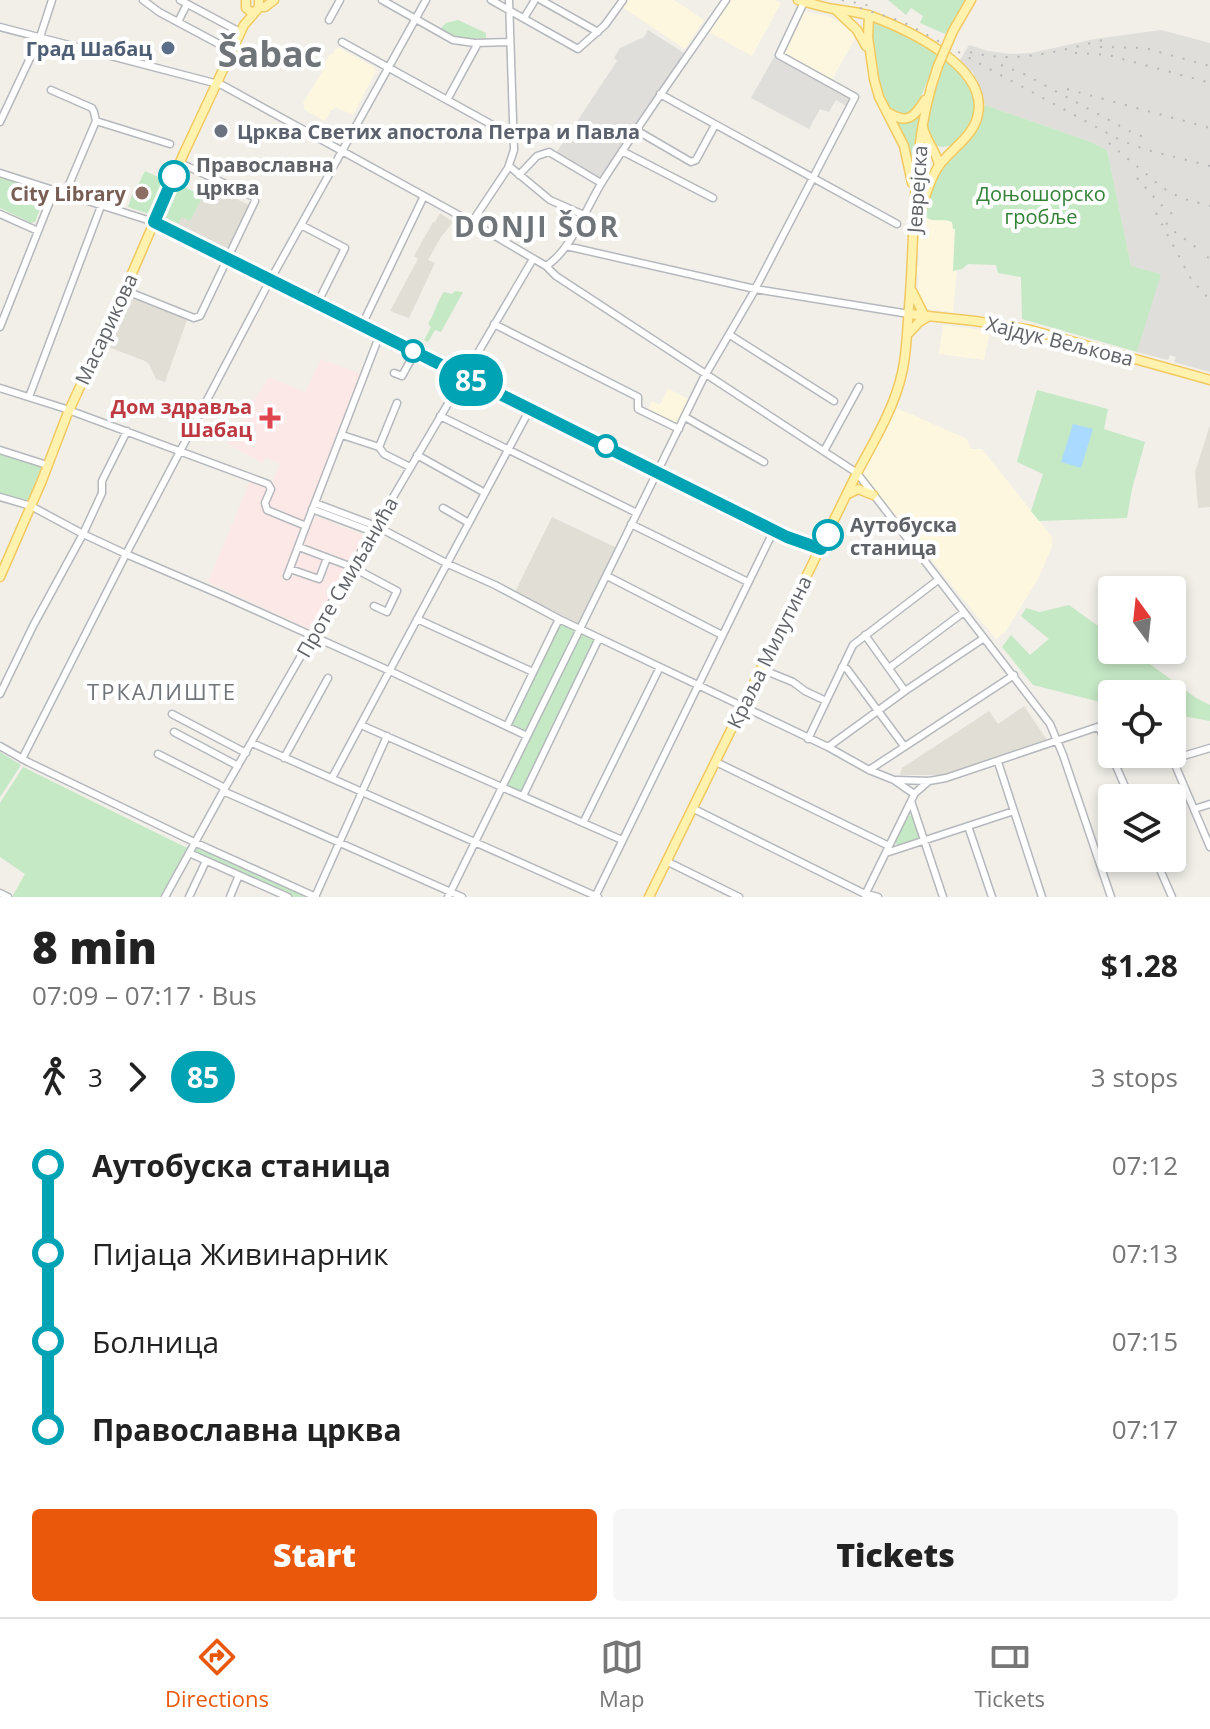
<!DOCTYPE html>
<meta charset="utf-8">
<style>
:root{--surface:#fff;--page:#f6f6f6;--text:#222;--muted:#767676;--line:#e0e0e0;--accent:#ea580c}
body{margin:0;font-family:"Open Sans",sans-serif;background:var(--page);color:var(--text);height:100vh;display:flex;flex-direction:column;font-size:30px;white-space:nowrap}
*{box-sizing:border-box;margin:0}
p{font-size:26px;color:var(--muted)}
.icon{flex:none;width:44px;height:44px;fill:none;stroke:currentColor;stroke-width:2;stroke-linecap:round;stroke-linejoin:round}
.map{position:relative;height:897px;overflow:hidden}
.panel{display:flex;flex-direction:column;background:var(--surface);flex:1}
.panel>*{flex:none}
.badge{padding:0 16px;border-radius:26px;font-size:28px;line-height:52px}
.needle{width:52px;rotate:345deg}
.fabs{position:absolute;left:1098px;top:576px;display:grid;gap:16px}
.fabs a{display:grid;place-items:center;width:88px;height:88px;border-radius:8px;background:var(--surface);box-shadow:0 4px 12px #0003;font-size:40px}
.map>.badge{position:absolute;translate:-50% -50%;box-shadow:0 0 0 4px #fff}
.legs{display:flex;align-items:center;gap:12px;height:88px;padding:0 32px;font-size:26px}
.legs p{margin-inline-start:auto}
.head{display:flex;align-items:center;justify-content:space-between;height:136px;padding:0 32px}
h1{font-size:44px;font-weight:800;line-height:60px}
.cta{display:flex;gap:16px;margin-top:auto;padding:16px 32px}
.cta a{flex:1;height:92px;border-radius:8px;background:var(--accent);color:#fff;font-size:32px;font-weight:800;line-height:92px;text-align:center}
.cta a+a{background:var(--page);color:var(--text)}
ul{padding:0 32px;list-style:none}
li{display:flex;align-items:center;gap:28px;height:88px;font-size:30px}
li i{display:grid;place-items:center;width:12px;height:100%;margin:0 10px;background:currentColor}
li i::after{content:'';width:20px;height:20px;margin:-10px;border:6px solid;border-radius:50%;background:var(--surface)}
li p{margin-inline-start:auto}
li:first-child i{background:linear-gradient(#0000 50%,currentColor 0)}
li:last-child i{background:linear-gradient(currentColor 50%,#0000 0)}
.menu{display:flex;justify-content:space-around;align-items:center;height:112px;border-top:2px solid var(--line);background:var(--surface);font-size:22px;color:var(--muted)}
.menu a{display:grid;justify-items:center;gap:4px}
.menu .current{color:var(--accent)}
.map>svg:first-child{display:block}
</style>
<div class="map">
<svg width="1210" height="897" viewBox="0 0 1210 897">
<rect width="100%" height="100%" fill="#f1efe8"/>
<!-- commercial -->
<path fill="#fef7e0" d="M626,0H674L704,20L685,49L622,7Z
M730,0H774L781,3L752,56L707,31Z
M798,11L827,16L845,25L854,34L855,39L828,86L774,57Z
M340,48L374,67L376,71L353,115L335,107L333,110H331L325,121L305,110L303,103L325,67L323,66L330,54L332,55L335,49Z
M924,214L926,217L932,220H947L952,222L955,229L953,270H957L953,312L921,308L917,296L919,277L916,269L919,264L917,226Z
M943,325L990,331L984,360L939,354Z
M668,389L691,400L678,426L647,411L652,401L660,405Z
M897,408L967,439L971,449H982L1052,537V547L1037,581L1005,632L996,639L862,476Z"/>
<!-- industrial -->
<path fill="#e0deda" d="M648,30L684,53L599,181L556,153L617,61L614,58L620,48L644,37Z
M1161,30L1210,43V372L1174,362L1176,357L1170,355L1168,360L1137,352L1160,274L1131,266L1107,150L1091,142L985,105L973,73L959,62L969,45L988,51L1010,54L1031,53L1095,39Z
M774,57L850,97L846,106L836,100L829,112L820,109L809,129L751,98Z"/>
<!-- education -->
<path fill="#e1ded6" d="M209,192L219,197L222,192L251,206L229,254L176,227L182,217L190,220L203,196L206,197Z
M440,213L453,222L441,237L428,260L435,263L409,318L390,311L418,259L414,256L433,222H435Z
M129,295L188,317L165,382L156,379L149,364L145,361L108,347Z
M1210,425V507L1198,508L1195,472Z
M552,517L617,548L581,620L578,623L515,592Z
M1024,706L1047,740L942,775H900L902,768L989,711L998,724Z"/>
<!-- medical -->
<path fill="#fce8e6" d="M321,359L361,374L308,513L368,537L311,630L208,582L250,481L270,487L280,464L266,458L262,463L227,443L269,377L305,392Z"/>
<!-- green -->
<path fill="#c5e8c5" d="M888,0H966V1L945,34L920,23L923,16L911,8L906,15Z
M458,20L486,33V39L458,37L440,29L446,23Z
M872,22L918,41L938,54L916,109L909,116L891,111C874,85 872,53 872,22Z
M945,57C967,82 991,104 963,135C956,143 951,147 941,147C937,146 932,144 930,141C919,125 939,74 945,57Z
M985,105L1091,142L1107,150L1131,266L1161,274L1137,352L1022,319L1021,277L998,273L996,265L968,264L962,269L953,271L955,229H953L952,222C942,217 930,225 924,214L929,189L939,170L977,130Z
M923,109L913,172L893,119Z
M145,171L165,180L151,214H149L128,207L135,186L138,185Z
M0,177L44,192L45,196L35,222L31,223L0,208Z
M176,183L203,196L190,221L182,217L176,227L161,219Z
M455,291L463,292L441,332L435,330L428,342L424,340L431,327L428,324C435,313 437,301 444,292L452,294Z
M1037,390L1108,409L1104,429L1145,442L1132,489L1127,518L1039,521L1031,511L1043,474L1017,462Z
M0,451L45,465L29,502L0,493Z
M1069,605L1112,636V650H1131L1196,698L1210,705V721L1172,714V694H1112V705L1033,685L1002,647L1011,635L1030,655L1049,639L1021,616L1026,608L1040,612Z
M560,623L576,631L526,732L510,724Z
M581,634L595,641L521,792L507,785Z
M0,752L21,765L0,797Z
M23,767L187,848L160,897H12L25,874L0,857V803Z
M912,815L920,836L919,839L898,846L895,842L907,816Z
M197,847H200L312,897H294L196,853L195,851Z"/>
<!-- water -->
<path fill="#aadaff" d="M1073,424L1093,429L1081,468L1061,462Z"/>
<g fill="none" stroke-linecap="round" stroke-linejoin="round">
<!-- minor casing -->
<g stroke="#b5b8bc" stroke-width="9">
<path id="minor" d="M143,0L159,12L232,51
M180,0L240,32
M382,0L453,40L475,43L510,42
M491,0L578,49L605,25L623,0
M541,0L598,32
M524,18L535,0
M329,20L340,0
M178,22L187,4
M0,27L222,85L473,223L546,266L556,276L857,473L1050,724L1063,755L1111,897
M342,42L487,122L501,130L514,132
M51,90L92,108L94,112L96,121
M660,94L897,224
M447,100L478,43
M0,122L40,37L52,0
M636,130L691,162L696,160L715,125
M622,151L713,198
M509,166L550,200L584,215
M0,173L154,222L787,537L821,549
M519,175L537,156L549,152L601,183
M65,194L96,121L170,144
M0,214L38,231
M472,222L508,168L514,150L509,0
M301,225L345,248L318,302
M566,246L755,289L909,314
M546,266C572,250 587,205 604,179C643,118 685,60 726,0
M124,290L194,318L200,316L255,201L254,197L180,163
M494,324L638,397V409L679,429
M362,325L424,196
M0,327L54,191
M730,335L834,401
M394,373L402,376L415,352
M0,388L63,408L268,484L271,489L265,503L267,510L306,526L287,576
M29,397L101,206
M440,416L637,513
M685,417L764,462
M342,435L379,447L384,454L410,467
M379,447L397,403
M0,450L47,465
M824,451L859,387
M417,455L485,493
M0,497L31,506L83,534L126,554L224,596L390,671L527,736
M315,503L376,526L448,564L495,585L559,619L828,747L869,770L894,780L914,794
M443,508L469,523
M312,509L373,532
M631,524L748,582
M306,526L380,334
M299,547L352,567L397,591L387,612L374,606
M290,569L319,579L327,558
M607,576L722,635
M417,619L533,672
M865,635L905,691
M842,667L847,669L904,746
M889,668L964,612
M761,669L793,682L805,691L826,701
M0,694L33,626L83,534L102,493V481L127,431
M172,714L246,753
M361,725L622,840
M507,726L559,619
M1099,727L1130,798
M174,732L238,766
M808,739L853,645L938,580
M252,743L598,897
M0,746L28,762L194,842L316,897
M828,747L905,691L984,638
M158,754L225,788
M1169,754L1173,760L1210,847
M284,758L328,678
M22,759L126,554L267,286L426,0
M1173,759L1210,748
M716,762L889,846
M998,762L1042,897
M869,770L1014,675
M332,778L530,409
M897,780L929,781L946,778L1112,722
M223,791L462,897
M523,796L599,638
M911,801L943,897
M692,808L863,893L878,897
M1194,809L1210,804
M583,823L660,667
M968,826L992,897
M189,853L288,897
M886,853L1014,811
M1155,858L1172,897
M666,861L739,897
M0,893L8,897
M865,895L915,793L929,781
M165,897L225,788L352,567L533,259
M189,897L206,861
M230,897L239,875
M315,897L387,736
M448,897L703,379L752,295L855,97L779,55L804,2
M595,897L774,530"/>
</g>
<!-- major casing -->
<g stroke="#f2c960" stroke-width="11">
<path id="major" d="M246,0V8L251,12L256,11L259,7V0
M798,0C810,3 822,7 834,9C847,11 859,12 871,16C906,29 988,66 978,114C974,137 950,149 938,167C926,185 924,206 916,225
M259,7H265L274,0
M837,11L857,30L866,46
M869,15L868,37L874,79L879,97L904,146L912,183
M953,31L971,0
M889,113C908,125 915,116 925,100
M923,127C926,142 937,151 939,166
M912,291L924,315
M909,314L975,321L1031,330L1210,380
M907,335L919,322L929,316
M848,494L858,489L873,495
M0,577L41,483L67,415L130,278L184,153L244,25L256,11
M649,897L857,473C874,441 894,409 902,373C907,352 907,329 909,307C916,227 910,143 938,66"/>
</g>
<!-- minor -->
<use href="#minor" stroke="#fff" stroke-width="6"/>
<!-- major -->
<use href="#major" stroke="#fff2af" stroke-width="8"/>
<!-- rail -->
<path stroke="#b6b7b8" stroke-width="2" stroke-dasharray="2 10" stroke-linecap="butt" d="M842,0L871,6
M860,8L901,21L920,31L1120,140L1147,150L1210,166
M1100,47L1145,48L1210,66
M970,52C1017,65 1062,50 1107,39
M1075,53L1108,55L1207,82
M1001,65L1024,74L1133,133L1147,138
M1067,89L1210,128
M1109,143L1163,188L1181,198L1210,206
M1137,178L1159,203L1177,218
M1156,213L1191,279L1210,300
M1166,223L1175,232L1197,248
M1207,257L1210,258"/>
<!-- major-bridge casing -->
<g stroke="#f2c960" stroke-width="11" stroke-linecap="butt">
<path id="major-bridge" d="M938,66L953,31"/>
</g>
<!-- major-bridge -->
<use href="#major-bridge" stroke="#fff2af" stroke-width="8"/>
</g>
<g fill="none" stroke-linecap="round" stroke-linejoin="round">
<!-- line-1 casing -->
<g stroke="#fff" stroke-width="18">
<path id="line-1" d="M174,176L154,222L787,537L821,549L828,535"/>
</g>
<!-- line-1 -->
<use href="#line-1" stroke="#00a3b4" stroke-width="12"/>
</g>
<!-- markers -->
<circle fill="#5c6f8a" stroke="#fff" stroke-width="3" cx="168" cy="48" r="8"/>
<circle fill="#6b7280" stroke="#fff" stroke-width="3" cx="221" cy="131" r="8"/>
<g fill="#fff" stroke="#00a3b4" stroke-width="4">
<circle cx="174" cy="176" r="14"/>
<circle cx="413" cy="351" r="10"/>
<circle cx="606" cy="446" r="10"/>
<circle cx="828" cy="535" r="14"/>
</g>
<circle fill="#8d6e63" stroke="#fff" stroke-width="3" cx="142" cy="193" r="8"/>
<path fill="#e0444e" stroke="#fff" stroke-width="3" d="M266 406h8v8h8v8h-8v8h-8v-8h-8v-8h8z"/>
<g text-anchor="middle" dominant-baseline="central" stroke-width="8" stroke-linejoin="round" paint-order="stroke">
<!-- service labels -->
<g font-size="20" font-weight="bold" fill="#4e5e75" stroke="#fff" text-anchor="end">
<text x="152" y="48">Град Шабац</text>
</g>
<!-- worship labels -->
<g font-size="20" font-weight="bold" fill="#5b616d" stroke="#fff" text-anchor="start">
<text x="237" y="131">Црква Светих апостола Петра и Павла</text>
</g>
<!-- stop labels -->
<g font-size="20" font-weight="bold" fill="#5f6368" stroke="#fff" text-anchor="start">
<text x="196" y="164">Православна<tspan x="196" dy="23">црква</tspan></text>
<text x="850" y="524">Аутобуска<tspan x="850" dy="23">станица</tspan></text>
</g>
<!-- street labels -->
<g font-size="20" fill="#5f6368" stroke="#fff">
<text transform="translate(917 189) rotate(-86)">Јеврејска</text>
<text transform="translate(106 329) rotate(-65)">Масарикова</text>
<text transform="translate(1060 341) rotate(14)">Хајдук Вељкова</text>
<text transform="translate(347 577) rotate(-60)">Проте Смиљанића</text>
<text transform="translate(769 652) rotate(-64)">Краља Милутина</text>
</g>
<!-- education labels -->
<g font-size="20" font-weight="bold" fill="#785e54" stroke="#fff" text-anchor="end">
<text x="126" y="193">City Library</text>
</g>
<!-- park labels -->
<g font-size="20" fill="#348238" stroke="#fff">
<text x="1041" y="193">Доњошорско<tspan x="1041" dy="23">гробље</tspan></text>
</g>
<!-- health labels -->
<g font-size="20" font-weight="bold" fill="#be3a42" stroke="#fff" text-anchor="end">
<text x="252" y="406">Дом здравља<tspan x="252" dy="23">Шабац</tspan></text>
</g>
<!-- neighbourhood labels -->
<g font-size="22" letter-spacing="2" fill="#70757a" stroke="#fff">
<text x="162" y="691">ТРКАЛИШТЕ</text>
</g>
<!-- district labels -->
<g font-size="28" font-weight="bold" letter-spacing="2" fill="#70757a" stroke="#fff">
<text x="537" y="226">DONJI ŠOR</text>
</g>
<!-- town labels -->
<g font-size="36" font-weight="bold" fill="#70757a" stroke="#fff">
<text x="270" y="53">Šabac</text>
</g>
</g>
</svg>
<div class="fabs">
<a><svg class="needle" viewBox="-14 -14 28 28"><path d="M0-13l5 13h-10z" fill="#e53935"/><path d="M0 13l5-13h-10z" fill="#767676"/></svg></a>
<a><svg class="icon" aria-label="locate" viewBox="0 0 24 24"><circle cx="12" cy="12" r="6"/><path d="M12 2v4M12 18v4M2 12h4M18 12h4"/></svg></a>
<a><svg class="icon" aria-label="layers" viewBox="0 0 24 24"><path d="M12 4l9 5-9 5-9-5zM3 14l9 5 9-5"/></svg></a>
</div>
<b class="badge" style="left:471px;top:380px;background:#00a3b4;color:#fff">85</b>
</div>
<section class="panel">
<div class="head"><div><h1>8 min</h1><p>07:09 – 07:17 · Bus</p></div><b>$1.28</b></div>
<div class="legs"><svg class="icon" aria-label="walk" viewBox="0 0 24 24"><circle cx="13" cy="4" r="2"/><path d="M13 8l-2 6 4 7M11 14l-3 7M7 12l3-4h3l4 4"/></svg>3<svg class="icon" aria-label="forward" viewBox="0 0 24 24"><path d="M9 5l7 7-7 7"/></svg><b class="badge" style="background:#00a3b4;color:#fff">85</b><p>3 stops</p></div>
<ul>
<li><i style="color:#00a3b4"></i><b>Аутобуска станица</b><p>07:12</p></li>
<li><i style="color:#00a3b4"></i><span>Пијаца Живинарник</span><p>07:13</p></li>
<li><i style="color:#00a3b4"></i><span>Болница</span><p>07:15</p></li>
<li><i style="color:#00a3b4"></i><b>Православна црква</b><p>07:17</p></li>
</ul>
<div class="cta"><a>Start</a><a>Tickets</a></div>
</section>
<nav class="menu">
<a class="current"><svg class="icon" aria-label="directions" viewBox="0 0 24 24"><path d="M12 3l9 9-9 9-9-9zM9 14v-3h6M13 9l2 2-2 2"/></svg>Directions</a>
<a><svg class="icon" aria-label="map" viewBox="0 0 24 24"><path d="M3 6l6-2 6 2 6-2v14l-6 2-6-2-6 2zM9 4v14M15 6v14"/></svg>Map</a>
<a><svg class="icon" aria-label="tickets" viewBox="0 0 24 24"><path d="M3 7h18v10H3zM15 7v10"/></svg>Tickets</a>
</nav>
